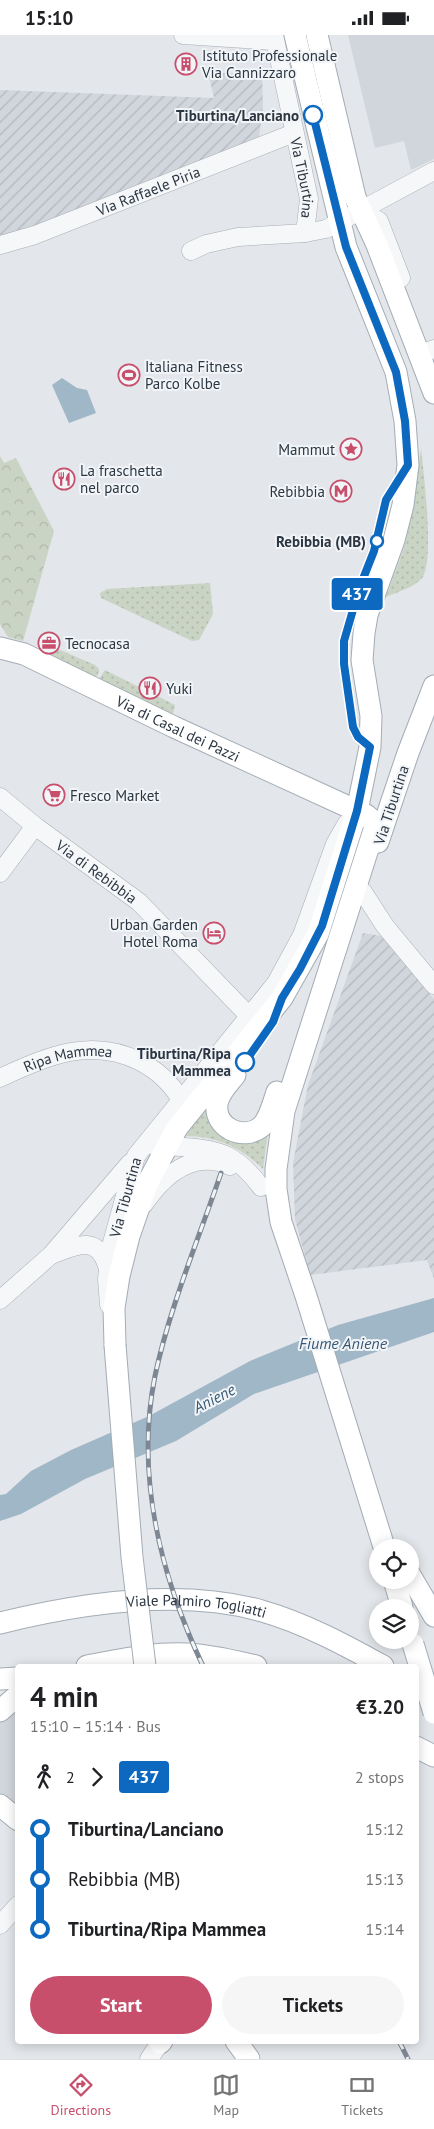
<!DOCTYPE html>
<meta charset="utf-8">
<style>
:root{--surface:#fff;--page:#f6f6f6;--text:#202124;--muted:#757577;--line:#e0e0e0;--accent:#c84f6c}
body{margin:0;font-family:"PT Sans",sans-serif;background:var(--page);color:var(--text);height:100vh;display:flex;flex-direction:column;font-size:19px;white-space:nowrap}
*{box-sizing:border-box;margin:0}
p{font-size:16px;color:var(--muted)}
.icon{flex:none;width:28px;height:28px;fill:none;stroke:currentColor;stroke-width:2;stroke-linecap:round;stroke-linejoin:round}
.map{position:relative;flex:1;overflow:hidden}
.drawer{position:absolute;left:15px;top:1629px;width:404px;height:380px;display:flex;flex-direction:column;background:var(--surface);border-radius:5px;box-shadow:0 2px 12px #0003}
.drawer>*{flex:none}
.badge{padding:0 10px;border-radius:4px;font-size:18px;line-height:32px}
.fabs{position:absolute;left:369px;top:1504px;display:grid;gap:10px}
.fabs a{display:grid;place-items:center;width:50px;height:50px;border-radius:50%;background:var(--surface);box-shadow:0 2px 12px #0003;font-size:25px}
.map>.badge{position:absolute;translate:-50% -50%;box-shadow:0 0 0 2px #fff}
.legs{display:flex;align-items:center;gap:8px;height:55px;padding:0 15px;font-size:16px}
.legs p{margin-inline-start:auto}
.headline{display:flex;align-items:center;justify-content:space-between;height:85px;padding:0 15px}
h1{font-size:28px;font-weight:700;line-height:38px}
.action{display:flex;gap:10px;margin-top:auto;padding:10px 15px}
.action a{flex:1;height:58px;border-radius:30px;background:var(--accent);color:#fff;font-size:20px;font-weight:700;line-height:58px;text-align:center}
.action a+a{background:var(--page);color:var(--text)}
ul{padding:0 15px;list-style:none}
li{display:flex;align-items:center;gap:18px;height:50px;font-size:19px}
li i{display:grid;place-items:center;width:8px;height:100%;margin:0 6px;background:currentColor}
li i::after{content:'';width:12px;height:12px;margin:-6px;border:4px solid;border-radius:50%;background:var(--surface)}
li p{margin-inline-start:auto}
li:first-child i{background:linear-gradient(#0000 50%,currentColor 0)}
li:last-child i{background:linear-gradient(currentColor 50%,#0000 0)}
.status{display:flex;justify-content:space-between;align-items:center;height:35px;padding:0 25px;background:var(--surface);direction:ltr}
.status svg{height:14px;fill:currentColor}
.menu{display:flex;justify-content:space-around;align-items:center;height:70px;border-top:1px solid var(--line);background:var(--surface);font-size:14px;color:var(--muted)}
.menu a{display:grid;justify-items:center;gap:2px}
.menu .current{color:var(--accent)}
.map>svg:first-child{display:block}
</style>
<div class="status"><b>15:10</b><svg viewBox="0 0 49 12"><path d="M0 12V9h3v3zM5 12V6h3v6zM10 12V3h3v9zM15 12V0h3v12zM26 1h20v11H26zM47 4h2v5h-2z"/></svg></div>
<div class="map">
<svg width="434" height="2024" viewBox="0 0 434 2024">
<defs>
<pattern id="industrial-furrows" width="10" height="10" patternUnits="userSpaceOnUse" patternTransform="scale(1.25)"><rect width="10" height="10" fill="#d1d6dc"/><path d="M-1 1l2-2M0 10L10 0M9 11l2-2" fill="none" stroke="#b4b8be"/></pattern>
<pattern id="grass-dots" width="8" height="8" patternUnits="userSpaceOnUse" patternTransform="scale(1.25)"><rect width="8" height="8" fill="#cad4c4"/><path d="M2 2h.1M6 6h.1" fill="none" stroke="#aeb7aa" stroke-width="1.8" stroke-linecap="round"/></pattern>
<pattern id="park-crowns" width="20" height="18" patternUnits="userSpaceOnUse" patternTransform="scale(1.25)"><rect width="20" height="18" fill="#cad4c4"/><path d="M2 6a3 3 0 1 1 6 0M12 15a3 3 0 1 1 6 0" fill="none" stroke="#aeb7aa"/></pattern>
</defs>
<rect width="100%" height="100%" fill="#e3e6ea"/>
<!-- built -->
<path fill="#d1d6dc" d="M348,0H434V124L411,135L404,106L375,113Z
M17,1669V1776L0,1761V1686Z"/>
<!-- industrial -->
<path fill="url(#industrial-furrows)" d="M208,37L262,40L263,71L259,103L33,191L0,200V55L214,63Z
M363,898L387,902L434,964V1244L427,1225L310,1240L295,1184L293,1128L308,1050Z"/>
<!-- grass -->
<path fill="url(#grass-dots)" d="M421,413C424,442 434,520 423,542C415,552 398,557 386,562L404,513L412,479Z
M210,548L213,579L199,605L192,606L101,563L100,558L107,554Z
M46,609L95,630L99,634L98,640L94,642L43,617L40,611Z
M105,635L175,670L173,679L168,678L99,644Z
M207,1072L209,1081L268,1097L263,1134C242,1113 217,1101 186,1101Z"/>
<!-- park -->
<path fill="url(#park-crowns)" d="M0,421L4,428L16,423L54,496L23,606L8,602L0,589Z"/>
<!-- water -->
<path fill="#a0b7c8" d="M62,343L77,353L87,355L96,378L69,388L52,350Z
M434,1263V1297L254,1359L176,1406L85,1444L21,1479L0,1486V1460L6,1459L31,1436L71,1415L149,1381L250,1326L338,1290Z"/>
<g fill="none" stroke-linecap="round" stroke-linejoin="round">
<!-- minor casing -->
<g stroke="#a8aeb4" stroke-width="19">
<g id="minor">
<path d="M183,0L275,6"/>
<path id="s1" d="M274,0L309,164L305,198"/>
<path d="M361,175L379,186L401,243"/>
<path id="s2" d="M0,210L35,200L294,98"/>
<path d="M191,216L206,209L238,202L305,198L326,194L434,136"/>
<path d="M420,319L434,314"/>
<path id="s3" d="M0,762L35,791L139,867L250,982"/>
<path d="M0,838L35,791"/>
<path d="M363,857L385,891L434,950"/>
<path id="s4" d="M0,1043C46,1021 91,1002 139,1026C157,1035 171,1048 181,1065"/>
<path d="M157,1113C166,1111 174,1112 184,1112C221,1114 238,1121 261,1152"/>
<path d="M144,1169C164,1140 193,1114 230,1131"/>
<path d="M54,1219C78,1209 99,1200 108,1234"/>
<path d="M0,1265L51,1220L130,1128"/>
<path id="s5" d="M109,1270L107,1244L110,1215L136,1121L276,948L302,900L335,809L347,788"/>
<path d="M0,1890L18,1870"/>
<path d="M149,2024L160,2008"/>
</g>
</g>
<!-- major casing -->
<g stroke="#a3acb5" stroke-width="23">
<g id="major">
<path d="M317,0L355,162L377,210L434,358"/>
<path id="s6" d="M0,613L24,619L174,692L366,780L374,787V795L284,1076L276,1134V1154L281,1187L306,1261L384,1512"/>
<path d="M378,807L408,718L434,651"/>
<path d="M235,1040C228,1049 219,1057 217,1069C214,1093 243,1106 261,1092C270,1084 273,1068 277,1057"/>
<path d="M115,1310L114,1273L119,1241L129,1201L147,1149L177,1093L282,963L318,899L357,776L370,712L371,681L362,625L364,598L367,580L394,505L403,470L408,430L405,386L396,337L346,212L295,0"/>
<path d="M410,1540L434,1581"/>
<path d="M394,1545L402,1572"/>
<path id="s7" d="M0,1588C81,1568 181,1553 262,1576C304,1588 345,1610 383,1631"/>
<path d="M87,1631C120,1625 154,1617 187,1619C210,1620 234,1626 256,1631"/>
<path d="M0,1644L18,1643"/>
<path d="M0,1676L18,1660"/>
<path d="M416,1712L434,1721"/>
<path d="M0,1770L18,1785"/>
<path d="M236,2006L249,2024"/>
<path d="M160,2008L162,2006"/>
</g>
</g>
<!-- minor -->
<use href="#minor" stroke="#f5f7f9" stroke-width="18"/>
<!-- major -->
<use href="#major" stroke="#fff" stroke-width="21"/>
<!-- rail casing -->
<g stroke="#7d8793" stroke-width="5">
<path id="rail" d="M203,1631C161,1542 135,1440 155,1341C169,1274 199,1203 221,1138
M399,2006L408,2024"/>
</g>
<!-- rail -->
<use href="#rail" stroke="#f2f5f8" stroke-width="3" stroke-dasharray="9" stroke-linecap="butt"/>
<!-- major-bridge casing -->
<g stroke="#a3acb5" stroke-width="23" stroke-linecap="butt">
<path id="major-bridge" d="M115,1310L132,1522L145,1631
M413,1609L434,1678"/>
</g>
<!-- major-bridge -->
<use href="#major-bridge" stroke="#fff" stroke-width="21"/>
</g>
<g fill="none" stroke-linecap="round" stroke-linejoin="round">
<!-- line-1 casing -->
<g stroke="#fff" stroke-width="11">
<path id="line-1" d="M245,1027L273,987L282,963L300,934L322,891L357,776L370,712L358,702L353,692L344,629V606L359,554L374,516L386,465L408,430L405,386L396,337L346,212L313,80"/>
</g>
<!-- line-1 -->
<use href="#line-1" stroke="#0c69bf" stroke-width="8"/>
</g>
<!-- icons -->
<defs>
<g id="building-ring" transform="scale(1.125)"><circle r="9.5" fill="#f2f5f8" stroke="#c84f6c" stroke-width="1.5"/><path d="M-4-6H4V6H1V3H-1V6H-4ZM-2.5-4.3h1.7v1.8h-1.7ZM.8-4.3h1.7v1.8H.8ZM-2.5-1h1.7V.8h-1.7ZM.8-1h1.7V.8H.8Z" fill="#c84f6c"/></g>
<g id="stadium-ring" transform="scale(1.125)"><circle r="9.5" fill="#f2f5f8" stroke="#c84f6c" stroke-width="1.5"/><path d="M0-5a6.5 5 0 1 0 0 10a6.5 5 0 1 0 0-10ZM-3.5-1.8h7v3.6h-7Z" fill="#c84f6c"/></g>
<g id="sight-ring" transform="scale(1.125)"><circle r="9.5" fill="#f2f5f8" stroke="#c84f6c" stroke-width="1.5"/><path d="M0-6L1.8-2.2L6-1.7L2.9 1.2L3.7 5.4L0 3.3L-3.7 5.4L-2.9 1.2L-6-1.7L-1.8-2.2Z" fill="#c84f6c"/></g>
<g id="restaurant-ring" transform="scale(1.125)"><circle r="9.5" fill="#f2f5f8" stroke="#c84f6c" stroke-width="1.5"/><path d="M-5-6h1v4h1v-4h1v4h1v-4h1v5L-1.5 .5V6h-2V.5L-5-1ZM5-6V6H3V1.5H1.5Q1.5-4 5-6Z" fill="#c84f6c"/></g>
<g id="metro-ring" transform="scale(1.125)"><circle r="9.5" fill="#f2f5f8" stroke="#c84f6c" stroke-width="1.5"/><path d="M-5.5 5V-5H-3L0 0L3-5H5.5V5H3V-.5L0 4L-3-.5V5Z" fill="#c84f6c"/></g>
<g id="office-ring" transform="scale(1.125)"><circle r="9.5" fill="#f2f5f8" stroke="#c84f6c" stroke-width="1.5"/><path d="M-6-3h4V-5.5h4V-3h4V5H-6ZM-1-4.5V-3h2v-1.5ZM-6 0V1H6V0Z" fill="#c84f6c"/></g>
<g id="supermarket-ring" transform="scale(1.125)"><circle r="9.5" fill="#f2f5f8" stroke="#c84f6c" stroke-width="1.5"/><path d="M-6-5.5h2.5l.6 2H6L4.5 2H-2.5L-4.4-4H-6ZM-1.5 3.2a1.3 1.3 0 1 0 .1 0ZM3 3.2a1.3 1.3 0 1 0 .1 0Z" fill="#c84f6c"/></g>
<g id="hotel-ring" transform="scale(1.125)"><circle r="9.5" fill="#f2f5f8" stroke="#c84f6c" stroke-width="1.5"/><path d="M-6-4.5h1.5V1H6V5H4.5V3h-9V5H-6ZM-4 0a1.8 1.8 0 1 1 3.6 0ZM.5 0V-2.5h3Q6-2.5 6 0Z" fill="#c84f6c"/></g>
</defs>
<g fill-rule="evenodd">
<use href="#building-ring" x="186" y="29"/>
<use href="#stadium-ring" x="129" y="340"/>
<use href="#sight-ring" x="351" y="414"/>
<use href="#restaurant-ring" x="64" y="444"/>
<use href="#metro-ring" x="341" y="456"/>
<use href="#office-ring" x="49" y="608"/>
<use href="#restaurant-ring" x="150" y="653"/>
<use href="#supermarket-ring" x="54" y="760"/>
<use href="#hotel-ring" x="214" y="898"/>
</g>
<!-- markers -->
<g fill="#fff" stroke="#0c69bf" stroke-width="2.5">
<circle cx="313" cy="80" r="9"/>
<circle cx="377" cy="506" r="6"/>
<circle cx="245" cy="1027" r="9"/>
</g>
<g text-anchor="middle" dominant-baseline="central" stroke-width="4" stroke-linejoin="round" paint-order="stroke">
<!-- poi labels -->
<g font-size="15" fill="#2b3642" stroke="#f2f5f8" text-anchor="start">
<text x="202" y="20">Istituto Professionale<tspan x="202" dy="17">Via Cannizzaro</tspan></text>
<text x="145" y="331">Italiana Fitness<tspan x="145" dy="17">Parco Kolbe</tspan></text>
<text x="335" y="414" text-anchor="end">Mammut</text>
<text x="80" y="435">La fraschetta<tspan x="80" dy="17">nel parco</tspan></text>
<text x="325" y="456" text-anchor="end">Rebibbia</text>
<text x="65" y="608">Tecnocasa</text>
<text x="166" y="653">Yuki</text>
<text x="70" y="760">Fresco Market</text>
<text x="198" y="889" text-anchor="end">Urban Garden<tspan x="198" dy="17">Hotel Roma</tspan></text>
</g>
<!-- stop labels -->
<g font-size="15" font-weight="bold" fill="#2b3642" stroke="#f2f5f8" text-anchor="end">
<text x="299" y="80">Tiburtina/Lanciano</text>
<text x="366" y="506">Rebibbia (MB)</text>
<text x="231" y="1018">Tiburtina/Ripa<tspan x="231" dy="17">Mammea</tspan></text>
</g>
<!-- street labels -->
<g font-size="15" fill="#2b3642" stroke="#f2f5f8">
<text stroke="none"><textPath href="#s1" startOffset="146">Via Tiburtina</textPath></text>
<text stroke="none"><textPath href="#s2" startOffset="158">Via Raffaele Piria</textPath></text>
<text stroke="none"><textPath href="#s6" startOffset="196">Via di Casal dei Pazzi</textPath></text>
<text transform="translate(391 770) rotate(-72)">Via Tiburtina</text>
<text stroke="none"><textPath href="#s3" startOffset="122">Via di Rebibbia</textPath></text>
<text stroke="none"><textPath href="#s4" startOffset="72">Ripa Mammea</textPath></text>
<text stroke="none"><textPath href="#s5" startOffset="110">Via Tiburtina</textPath></text>
<text stroke="none"><textPath href="#s7" startOffset="199">Viale Palmiro Togliatti</textPath></text>
</g>
<!-- water labels -->
<g font-size="16" font-style="italic" fill="#375874" stroke="#f2f5f8">
<text x="343" y="1308">Fiume Aniene</text>
<text transform="translate(214 1363) rotate(-27)">Aniene</text>
</g>
</g>
</svg>
<div class="fabs">
<a><svg class="icon" aria-label="locate" viewBox="0 0 24 24"><circle cx="12" cy="12" r="6"/><path d="M12 2v4M12 18v4M2 12h4M18 12h4"/></svg></a>
<a><svg class="icon" aria-label="layers" viewBox="0 0 24 24"><path d="M12 4l9 5-9 5-9-5zM3 14l9 5 9-5"/></svg></a>
</div>
<b class="badge" style="left:357px;top:559px;background:#0c69bf;color:#fff">437</b>
<section class="drawer">
<div class="headline"><div><h1>4 min</h1><p>15:10 – 15:14 · Bus</p></div><b>€3.20</b></div>
<div class="legs"><svg class="icon" aria-label="walk" viewBox="0 0 24 24"><circle cx="13" cy="4" r="2"/><path d="M13 8l-2 6 4 7M11 14l-3 7M7 12l3-4h3l4 4"/></svg>2<svg class="icon" aria-label="forward" viewBox="0 0 24 24"><path d="M9 5l7 7-7 7"/></svg><b class="badge" style="background:#0c69bf;color:#fff">437</b><p>2 stops</p></div>
<ul>
<li><i style="color:#0c69bf"></i><b>Tiburtina/Lanciano</b><p>15:12</p></li>
<li><i style="color:#0c69bf"></i><span>Rebibbia (MB)</span><p>15:13</p></li>
<li><i style="color:#0c69bf"></i><b>Tiburtina/Ripa Mammea</b><p>15:14</p></li>
</ul>
<div class="action"><a>Start</a><a>Tickets</a></div>
</section>
</div>
<nav class="menu">
<a class="current"><svg class="icon" aria-label="directions" viewBox="0 0 24 24"><path d="M12 3l9 9-9 9-9-9zM9 14v-3h6M13 9l2 2-2 2"/></svg>Directions</a>
<a><svg class="icon" aria-label="map" viewBox="0 0 24 24"><path d="M3 6l6-2 6 2 6-2v14l-6 2-6-2-6 2zM9 4v14M15 6v14"/></svg>Map</a>
<a><svg class="icon" aria-label="tickets" viewBox="0 0 24 24"><path d="M3 7h18v10H3zM15 7v10"/></svg>Tickets</a>
</nav>
